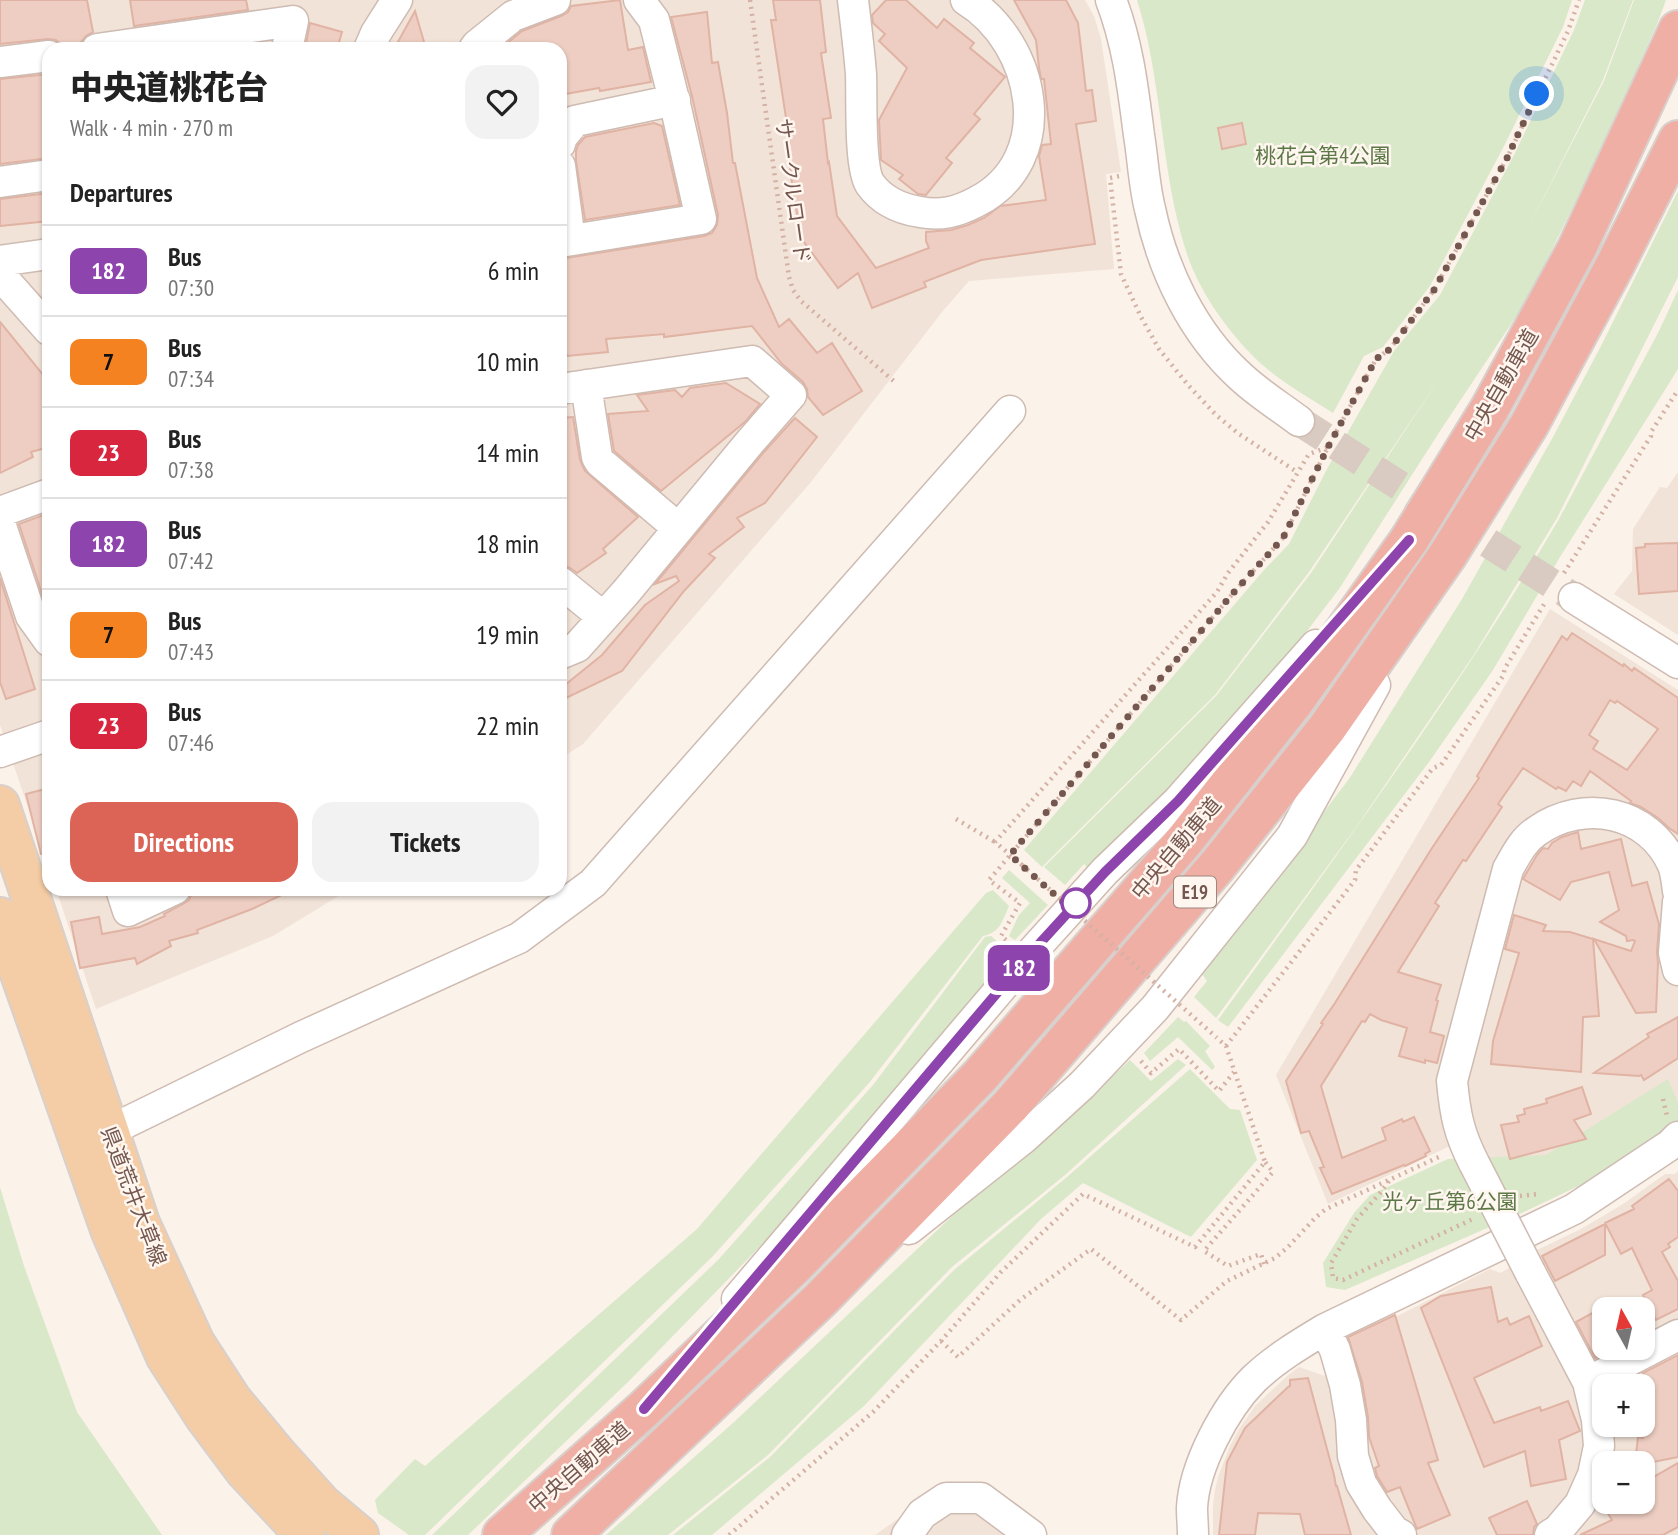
<!DOCTYPE html>
<meta charset="utf-8">
<style>
:root{--surface:#fff;--page:#f2f2f2;--text:#222;--muted:#767676;--line:#e0e0e0;--accent:#db6457}
body{margin:0;font-family:"PT Sans Narrow","Noto Sans JP",sans-serif;background:var(--page);color:var(--text);height:100vh;display:flex;flex-direction:column;font-size:26px;white-space:nowrap}
*{box-sizing:border-box;margin:0}
p{font-size:23px;color:var(--muted)}
.icon{flex:none;width:38px;height:38px;fill:none;stroke:currentColor;stroke-width:2;stroke-linecap:round;stroke-linejoin:round}
.map{position:relative;flex:1;overflow:hidden}
.side{position:absolute;left:42px;top:42px;width:525px;height:854px;display:flex;flex-direction:column;background:var(--surface);border-radius:21px;box-shadow:0 2px 5px #0004}
.side>*{flex:none}
.badge{padding:0 14px;border-radius:10px;font-size:24px;line-height:46px}
.needle{width:46px;rotate:352deg}
.controls{position:absolute;left:1592px;top:1297px;display:grid;gap:14px}
.controls a{display:grid;place-items:center;width:63px;height:63px;border-radius:14px;background:var(--surface);box-shadow:0 2px 5px #0004;font-size:35px}
.you{position:absolute;width:35px;height:35px;margin:-18px;border:5px solid #fff;border-radius:50%;background:#1a73e8;box-shadow:0 0 0 10px #1a73e833}
.map>.badge{position:absolute;translate:-50% -50%;box-shadow:0 0 0 4px #fff}
h2{padding:0 28px;font-size:26px;line-height:63px}
.round{display:grid;place-items:center;flex:none;width:74px;height:74px;border-radius:21px;background:var(--page)}
.summary{display:flex;align-items:center;justify-content:space-between;height:119px;padding:0 28px}
h1{font-size:33px;font-weight:800;line-height:52px}
.cta{display:flex;gap:14px;margin-top:auto;padding:14px 28px}
.cta a{flex:1;height:80px;border-radius:21px;background:var(--accent);color:#fff;font-size:28px;font-weight:800;line-height:80px;text-align:center}
.cta a+a{background:var(--page);color:var(--text)}
ul{padding:0;list-style:none}
li{display:flex;align-items:center;gap:21px;height:91px;padding:0 28px;border-top:2px solid var(--line)}
li div{flex:1}
li b{display:block;font-size:26px}
li em{font-style:normal}
li .badge{min-width:77px;font-weight:700;text-align:center}
.map>svg:first-child{display:block}
</style>
<div class="map">
<svg width="1678" height="1535" viewBox="0 0 1678 1535">
<rect width="100%" height="100%" fill="#fbf2e9"/>
<!-- residential -->
<path fill="#f2e3d8" fill-rule="evenodd" d="M0,0H1085L1094,16L1101,39L1121,172L1106,174L1114,269L969,281L942,312L811,482L583,744L560,759V49H49V869L0,725Z
M1678,472V635L1614,594L1632,571L1633,529L1660,487L1667,488Z
M1550,609L1678,690V1116L1551,1185L1452,1145L1328,1204L1276,1075Z
M56,889H350L273,936L96,1009Z
M1678,1171V1535H1213V1505L1215,1490L1218,1477L1230,1446L1239,1429L1255,1406L1287,1376L1299,1367L1331,1378L1348,1350L1350,1340L1490,1269L1501,1273L1535,1251L1581,1229L1623,1204L1665,1174H1675ZM1605,1309H1643V1348H1605ZM1605,1386H1643V1424H1605ZM1605,1463H1643V1502H1605Z
M912,1509L975,1512L1008,1535H875Z"/>
<!-- green -->
<path fill="#d9e8c8" d="M1137,0H1572L1563,27L1503,148L1430,286L1383,347L1364,356L1333,413C1305,395 1274,378 1251,354C1224,326 1198,289 1186,251C1160,170 1163,82 1137,0Z
M1585,0H1633L1603,80L1526,232L1604,81L1634,0H1666L1657,24L1605,142L1527,300L1440,431L1339,589L1275,673L1235,720L1089,869L1084,864L1065,885L1044,867L1216,696L1311,573L1441,376L1309,572L1215,695L1042,867L1024,850L1264,570L1289,544L1327,469L1394,351L1440,295L1515,153L1574,30Z
M1678,191V277L1557,518L1473,656L1357,826L1216,1018L1194,997L1207,981L1202,974L1251,913L1294,851L1349,779L1462,599L1553,437L1601,346Z
M1678,290V369L1560,557L1493,670L1429,762L1228,1027L1218,1020C1336,856 1457,693 1559,519L1659,331Z
M1009,870L1048,905L1015,940L1009,936L1019,915L1030,903L1002,878Z
M993,890L1009,906C1002,921 1001,932 983,936L869,1083L712,1257L425,1535H409L378,1513L375,1500L415,1459L425,1466L697,1229L986,893Z
M991,936L1011,954L779,1227L629,1381L468,1535H432L719,1259L873,1085L985,937Z
M1178,1017L1184,1022L1186,1021L1210,1046L1205,1051L1215,1067L1212,1070L1178,1037L1150,1061L1144,1053Z
M1178,1059L1186,1065L1065,1175L952,1267L768,1455L668,1535H606L733,1423L965,1204L1055,1129L1130,1060L1151,1081Z
M1190,1069L1230,1109L1240,1110L1257,1160L1191,1237L1083,1183L1041,1219L864,1406L712,1535H673L770,1457L954,1270L1067,1177Z
M1668,1079L1678,1103V1124L1635,1159L1524,1212L1345,1290L1326,1287L1323,1263L1354,1213L1370,1195L1448,1159L1546,1155Z
M0,1187L24,1266L77,1412L162,1535H0Z"/>
<!-- building -->
<path fill="#eecec2" stroke="#e0b3a4" stroke-width="2" fill-rule="evenodd" d="M0,0H87L93,32L86,36L81,42L80,49H65L62,45L56,40L48,39L0,44Z
M130,0H246L248,10L134,26Z
M620,0L628,50L643,47L651,82L600,91L599,88L560,95V49H500L522,31L561,16L568,12L571,6Z
M773,0H820L826,52L821,53L831,118L823,119L828,163L829,162L837,216L876,268L929,248L926,241V232L951,230L968,225L984,218L1000,206L1046,200L1039,156L1042,145L1051,144L1044,79H1041L1039,68L1036,40L1014,0H1066L1078,23L1086,91L1092,90L1096,121L1076,124L1095,244L981,260L924,282L926,287L872,308L858,273L838,288L801,238L792,183L787,144H790L771,20H776Z
M886,0H906L937,28L944,19L974,43L970,48L1005,77L974,114L980,119L946,158L952,163L926,195L918,194L899,179L903,175L881,160L879,120L907,68L879,41L885,34L873,23L872,15Z
M415,11L424,42L415,49H394Z
M707,12L712,63L718,62L727,113L733,163H735L757,278L779,327L789,319L817,353L832,343L862,391L823,415L808,397L807,389L803,382L782,364L752,326L664,337V334L606,339L608,352L567,356L566,353L560,354V259L704,236L712,233L717,225L718,215L692,96L671,17Z
M310,23L342,32L337,49H305Z
M49,74V158L0,164V79Z
M654,123L662,126L680,205L585,220L576,161V151L578,145L585,137Z
M1242,123L1246,144L1222,149L1218,128Z
M49,193V221L0,226V199Z
M0,322L49,382V447L31,452L33,457L0,473Z
M726,383L760,404L746,421L661,491L614,451L608,414L648,411L637,395L675,390L682,397L690,388Z
M573,417L580,460L585,471L638,517L603,549L606,553L577,573L570,568L560,565V418Z
M795,418L817,437L765,503L737,518L744,527L709,554L715,558L684,591L622,671L560,701V689L602,655L645,605L679,581L676,576L655,584L763,453Z
M49,513V598L44,600L19,524Z
M1678,543V591L1639,594L1636,548L1645,547V544Z
M0,578L35,689L6,699L0,682Z
M1572,633L1623,666L1624,664L1632,671L1634,668L1678,698V834L1669,828L1658,818L1641,807L1630,803L1631,801L1590,771L1581,786L1573,781L1566,791L1558,787L1556,789L1523,768L1498,804L1502,807L1466,861L1463,860L1435,903L1439,906L1398,972L1441,985L1436,1000L1438,1001L1430,1032L1444,1036L1437,1063L1425,1060V1063L1399,1056L1407,1028L1381,1020L1370,1014L1365,1022L1362,1021L1321,1086L1342,1158L1386,1140L1382,1128L1402,1119L1403,1122L1414,1117L1430,1151L1425,1154L1426,1156L1405,1166L1404,1165L1332,1194L1320,1168L1324,1167L1309,1131L1301,1133L1286,1081L1323,1024L1321,1023L1335,1003L1432,848L1479,778L1477,776L1562,636L1567,640ZM1610,700L1615,703L1617,701L1658,729L1627,770L1593,749L1598,741L1589,735Z
M49,788V853L41,854L26,794Z
M1578,832L1581,849L1621,839L1632,886L1647,882L1659,924L1657,952L1658,963L1656,1012L1636,1013L1594,939L1631,951L1635,941L1633,940L1627,941L1626,936L1600,922L1619,910L1609,872L1571,882L1560,900L1523,879L1537,855L1543,848L1548,849L1552,843L1562,837Z
M198,889H294L252,909L197,930L198,933L169,941L171,946L137,964L135,958L80,968L71,922L99,917L102,934L140,927L165,916L164,914L183,904L189,900L191,895L199,893Z
M1514,915L1546,925L1543,931L1570,932L1593,939L1599,1016L1583,1017L1581,1072L1491,1064L1493,1041L1519,953L1505,949Z
M1678,1017V1058L1644,1080L1641,1075L1639,1076L1594,1073L1649,1037L1647,1034Z
M1582,1087L1591,1114L1574,1120L1586,1139L1510,1159L1501,1125L1519,1122L1517,1116L1525,1114L1524,1109L1547,1103L1546,1099Z
M1669,1179L1678,1191V1237L1668,1244L1670,1247L1662,1252L1678,1281V1309L1656,1320L1643,1295L1652,1290L1632,1248L1621,1254L1605,1223L1634,1209L1632,1206Z
M1605,1224V1255L1555,1281L1542,1256Z
M1491,1287L1498,1322L1507,1318L1510,1325L1529,1316L1542,1346L1474,1378L1494,1423L1540,1407L1541,1411L1568,1401L1580,1431L1559,1440L1566,1479L1531,1486L1525,1451L1484,1467L1421,1308L1441,1296Z
M1596,1311L1605,1328V1354L1595,1358L1576,1322Z
M1395,1315L1438,1460L1428,1463L1450,1515L1417,1529L1400,1487L1387,1492L1377,1476L1375,1468L1379,1466L1369,1437L1368,1417L1362,1382L1348,1337Z
M1678,1355V1457L1643,1464L1635,1463L1638,1437L1643,1438V1373Z
M1308,1378L1334,1475L1336,1486H1337L1351,1535H1305L1300,1514L1258,1513L1255,1535H1219L1227,1462L1245,1428L1288,1387L1290,1386V1380Z
M1678,1463V1527L1663,1535H1580L1612,1520L1601,1502H1643V1483Z
M1527,1501L1537,1524L1534,1527L1533,1535H1497L1489,1518Z"/>
<g fill="none" stroke-linecap="round" stroke-linejoin="round">
<!-- minor-tunnel -->
<path stroke="#d9cbc2" stroke-width="30" stroke-dasharray="30 15" stroke-linecap="butt" d="M1299,421L1574,598"/>
<!-- minor casing -->
<g stroke="#cebbb2" stroke-width="33">
<path id="minor" d="M853,0C856,25 859,49 861,74C862,98 859,167 870,184C882,201 901,209 920,212C941,216 957,212 976,202C1059,160 1036,43 966,0
M1111,0C1128,44 1133,89 1139,135C1143,160 1144,185 1150,209C1163,271 1193,333 1240,376C1258,393 1279,406 1299,421
M97,49L293,21L287,49
M369,49L376,33L397,0
M474,49L477,45L513,16L555,0
M0,62L49,56
M560,144L562,137L575,121L675,100
M560,166L570,240
M0,182L49,175
M560,242L701,219L675,104L654,20L639,0
M0,261L49,254
M0,275L49,330
M586,385L597,457L600,462L678,528
M560,389L752,361L791,395L750,442L626,592L577,647L560,654
M0,512L49,494
M0,523L31,616L49,641
M560,582L603,617
M1574,598L1678,663
M0,752L49,735
M121,889L128,911L175,889
M1678,902L1674,953L1678,970
M109,1131L301,1037L519,938L593,883L1010,411
M1474,1163C1459,1134 1455,1114 1452,1081L1508,869C1516,855 1523,840 1537,831C1584,798 1649,811 1673,865C1676,873 1677,883 1678,891
M909,1229L1024,1138L1082,1085L1155,1008L1292,836L1375,685
M1530,1272L1588,1382L1597,1420L1599,1446L1593,1475L1580,1504L1558,1530L1550,1535
M737,1299L1030,954L1105,871L1178,801L1316,645
M1325,1329L1335,1350L1345,1385L1351,1420L1353,1456L1361,1483L1377,1509L1394,1531L1401,1535
M1588,1382L1678,1335
M907,1535L922,1514L946,1498H981L1031,1535
M1193,1535C1193,1526 1192,1517 1192,1508C1194,1466 1225,1408 1254,1379C1275,1359 1300,1344 1325,1329L1574,1209L1670,1145L1678,1137"/>
</g>
<!-- major casing -->
<g stroke="#d8d0cd" stroke-width="42">
<path id="major" d="M0,805L140,1223L195,1343L232,1400L276,1453L322,1504L359,1535
M0,917L111,1232L166,1357L204,1416L245,1471L305,1535"/>
</g>
<!-- highway casing -->
<g stroke="#d8d0cd" stroke-width="42">
<path id="highway" d="M502,1535L644,1409L795,1265L980,1076L1185,840L1294,702L1409,540L1490,408L1577,248L1678,30
M571,1535L821,1299L1010,1106L1217,866L1327,728L1447,556L1529,425L1615,265L1678,140"/>
</g>
<!-- path -->
<path stroke="#d4b1a5" stroke-width="4.5" stroke-dasharray="2 5" stroke-linecap="butt" d="M750,0L789,277L793,290L801,301L896,383
M1119,176L1110,178L1121,274L1141,317L1159,349L1188,385L1216,415L1239,434L1297,472
M1564,573L1651,436V432L1678,390
M956,819L995,842
M1022,865L995,842L1217,592L1228,573L1268,522L1309,454L1328,447L1376,359L1390,349L1434,290L1507,158L1568,31L1579,0
M1006,940L1001,936L1020,903L989,880L1235,591L1283,538L1328,447
M1226,1046L1355,880L1356,870L1433,768L1441,765L1503,676L1505,668L1546,601
M1141,1061L1151,1073L1179,1049L1219,1091L1234,1072
M1663,1099L1667,1116
M1389,1181L1380,1193L1357,1219L1331,1263L1333,1278L1343,1280L1475,1218
M1520,1196L1539,1194
M1264,1264L1261,1254L1228,1266L1204,1251L1273,1172L1265,1162
M941,1341L958,1357L1020,1300L1091,1249L1181,1320L1227,1281L1275,1258L1287,1248L1316,1217L1326,1209L1441,1156
M729,1535L873,1412L941,1341L1001,1272L1083,1194L1195,1247L1265,1162L1226,1046L1216,1037"/>
<!-- minor -->
<use href="#minor" stroke="#fff" stroke-width="30"/>
<!-- major -->
<use href="#major" stroke="#f4cda6" stroke-width="38"/>
<!-- highway -->
<use href="#highway" stroke="#f0afa5" stroke-width="38"/>
<!-- minor-bridge casing -->
<g stroke="#cebbb2" stroke-width="33" stroke-linecap="butt">
<path id="minor-bridge" d="M1474,1163L1530,1272"/>
</g>
<!-- path-bridge -->
<path stroke="#d4b1a5" stroke-width="4.5" stroke-dasharray="2 5" stroke-linecap="butt" d="M1022,865L1216,1037"/>
<!-- minor-bridge -->
<use href="#minor-bridge" stroke="#fff" stroke-width="30"/>
</g>
<g fill="none" stroke-linecap="round" stroke-linejoin="round">
<!-- line casing -->
<g stroke="#fff" stroke-width="16">
<path id="line" d="M644,1409L1030,954L1105,872L1178,801L1409,540"/>
</g>
<!-- line -->
<use href="#line" stroke="#8e44ad" stroke-width="10"/>
<!-- walk -->
<path stroke="#74574e" stroke-width="7" stroke-dasharray="0 12.6" d="M1076,903L1080,917L1010,855L1235,591L1283,538L1328,447L1376,359L1390,349L1434,290L1507,158L1537,94"/>
</g>
<!-- markers -->
<circle fill="#fff" stroke="#8e44ad" stroke-width="3.5" cx="1076" cy="903" r="14"/>
<g text-anchor="middle" dominant-baseline="central" stroke-width="5" stroke-linejoin="round" paint-order="stroke">
<!-- shield labels -->
<rect fill="#fef6ef" stroke="#9d877e" stroke-width="2" x="1174" y="876.5" width="42" height="31" rx="5"/>
<g font-size="19" font-weight="bold" fill="#74574e">
<text x="1195" y="892">E19</text>
</g>
<!-- park labels -->
<g font-size="21" fill="#5c7847" stroke="#fef6ef">
<text x="1323" y="155">桃花台第4公園</text>
<text x="1450" y="1201">光ヶ丘第6公園</text>
</g>
<!-- street labels -->
<g font-size="21" fill="#74574e" stroke="#fef6ef">
<text transform="translate(793 191) rotate(82)">サークルロード</text>
<text transform="translate(1501 385) rotate(-60)">中央自動車道</text>
<text transform="translate(1176 848) rotate(-50)">中央自動車道</text>
<text transform="translate(134 1196) rotate(69)">県道荒井大草線</text>
<text transform="translate(579 1467) rotate(-41)">中央自動車道</text>
</g>
</g>
</svg>
<div class="controls">
<a><svg class="needle" viewBox="-14 -14 28 28"><path d="M0-13l5 13h-10z" fill="#e53935"/><path d="M0 13l5-13h-10z" fill="#767676"/></svg></a>
<a>+</a>
<a>−</a>
</div>
<div class="you" style="left:1537px;top:94px"></div>
<b class="badge" style="left:1019px;top:968px;background:#8e44ad;color:#fff">182</b>
<section class="side">
<div class="summary"><div><h1>中央道桃花台</h1><p>Walk · 4 min · 270 m</p></div><a class="round"><svg class="icon" aria-label="heart" viewBox="0 0 24 24"><path d="M12 20l-8-8c-3-5 5-10 8-4 3-6 11-1 8 4z"/></svg></a></div>
<h2>Departures</h2>
<ul>
<li><span class="badge" style="background:#8e44ad;color:#fff">182</span><div><b>Bus</b><p>07:30</p></div><em>6 min</em></li>
<li><span class="badge" style="background:#f58220;color:#111">7</span><div><b>Bus</b><p>07:34</p></div><em>10 min</em></li>
<li><span class="badge" style="background:#d7263d;color:#fff">23</span><div><b>Bus</b><p>07:38</p></div><em>14 min</em></li>
<li><span class="badge" style="background:#8e44ad;color:#fff">182</span><div><b>Bus</b><p>07:42</p></div><em>18 min</em></li>
<li><span class="badge" style="background:#f58220;color:#111">7</span><div><b>Bus</b><p>07:43</p></div><em>19 min</em></li>
<li><span class="badge" style="background:#d7263d;color:#fff">23</span><div><b>Bus</b><p>07:46</p></div><em>22 min</em></li>
</ul>
<div class="cta"><a>Directions</a><a>Tickets</a></div>
</section>
</div>
